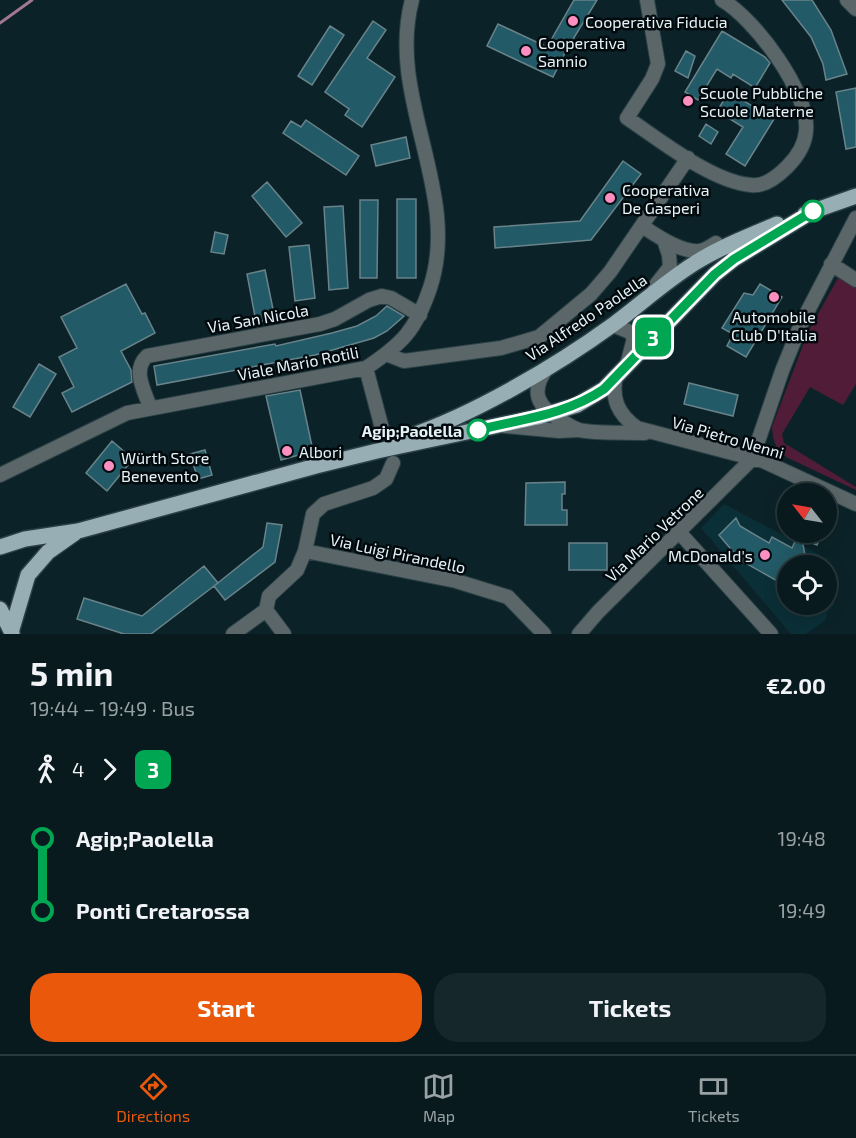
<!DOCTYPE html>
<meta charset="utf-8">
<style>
:root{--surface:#081a1e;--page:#16272b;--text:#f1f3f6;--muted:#98a1a4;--line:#29383c;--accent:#ea580c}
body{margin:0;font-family:"Exo 2",sans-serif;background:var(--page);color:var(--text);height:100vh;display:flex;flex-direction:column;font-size:22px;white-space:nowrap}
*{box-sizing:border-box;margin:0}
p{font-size:20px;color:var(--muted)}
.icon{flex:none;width:33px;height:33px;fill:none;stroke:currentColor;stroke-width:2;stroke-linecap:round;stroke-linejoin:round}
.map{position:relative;height:634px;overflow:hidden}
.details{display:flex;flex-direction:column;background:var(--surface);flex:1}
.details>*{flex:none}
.badge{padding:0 12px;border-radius:9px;font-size:21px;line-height:39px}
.needle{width:39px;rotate:301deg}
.buttons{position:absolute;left:777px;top:483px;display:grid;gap:12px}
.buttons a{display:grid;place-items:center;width:60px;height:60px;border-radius:50%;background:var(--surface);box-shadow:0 3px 15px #0003,0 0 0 2px var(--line);font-size:30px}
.map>.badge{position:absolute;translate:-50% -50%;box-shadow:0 0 0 3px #fff}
.legs{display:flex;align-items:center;gap:9px;height:66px;padding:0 30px;font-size:20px}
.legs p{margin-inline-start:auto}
.head{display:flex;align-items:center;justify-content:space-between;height:102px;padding:0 30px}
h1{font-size:33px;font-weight:700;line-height:45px}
.primary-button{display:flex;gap:12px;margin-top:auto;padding:12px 30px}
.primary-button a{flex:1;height:69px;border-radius:24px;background:var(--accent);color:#fff;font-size:24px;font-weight:700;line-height:69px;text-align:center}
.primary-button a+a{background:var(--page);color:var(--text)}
ul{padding:0 30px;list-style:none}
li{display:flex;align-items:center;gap:21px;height:72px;font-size:22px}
li i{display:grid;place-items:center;width:9px;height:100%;margin:0 8px;background:currentColor}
li i::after{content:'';width:15px;height:15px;margin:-8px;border:4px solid;border-radius:50%;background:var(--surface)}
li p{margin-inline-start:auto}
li:first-child i{background:linear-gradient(#0000 50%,currentColor 0)}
li:last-child i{background:linear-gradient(currentColor 50%,#0000 0)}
.menu{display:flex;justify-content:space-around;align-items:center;height:84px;border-top:2px solid var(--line);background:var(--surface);font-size:16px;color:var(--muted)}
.menu a{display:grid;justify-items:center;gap:3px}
.menu .current{color:var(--accent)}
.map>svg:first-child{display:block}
</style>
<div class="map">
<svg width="856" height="634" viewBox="0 0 856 634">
<rect width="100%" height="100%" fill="#0b2328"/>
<!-- built -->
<path fill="#0b2f37" d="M724,504L828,559L824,565L788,566V604H826L827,592L835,604L827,612L826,620L806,634H791L701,528Z"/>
<!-- green -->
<path fill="#511c37" d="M838,278L856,288V384L843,405L810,387L782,434L784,443L856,487V490L788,458C776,450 773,442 772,427L808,332Z"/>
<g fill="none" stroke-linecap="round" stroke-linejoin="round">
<!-- stream -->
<path stroke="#a37790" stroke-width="3" d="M0,23L32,0"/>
</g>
<!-- building -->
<path fill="#235a67" stroke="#69838a" stroke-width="1.5" d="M574,0H597L567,49L553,77L487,46L498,24L547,47Z
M782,0H812L831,30L847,74L826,80L823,64L811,37Z
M373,21L386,30L367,58L395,77L362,127L345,115L349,109L325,92Z
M330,26L344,35L312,85L298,76Z
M722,31L765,57L770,63L755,88L733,74L731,78L717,69L698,100L685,92Z
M686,51L695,56L688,78L675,71Z
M856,88V147L846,149L836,92Z
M729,92L774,119L745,166L726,154L743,127L717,111Z
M306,120L359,156L346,175L283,133L291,121L301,127Z
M706,124L718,132L711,144L699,136Z
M406,137L410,158L376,166L371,145Z
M623,161L641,174L591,240L495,248L494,227L580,221Z
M267,182L302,223L286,237L252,196Z
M397,199H416V278H397Z
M360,200H378L377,278H360Z
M343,206L348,288L329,290L324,207Z
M215,232L228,235L224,254L211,252Z
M309,245L315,298L295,301L289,247Z
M265,270L275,319L256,322L247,274Z
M126,284L142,314L145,313L155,333L121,351L131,370L132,382L72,412L62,393L74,387L59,357L77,348L61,317Z
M760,284L782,297L746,357L727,346L733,334L722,328L744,293L753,295Z
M387,306L404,316L387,331L374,338L315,355L157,385L154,366L275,344L276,346L332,333L357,326L376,316Z
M39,364L56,374L30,417L13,407Z
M689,383L738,395L733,416L684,404Z
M300,390L313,451L281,460L266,396Z
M112,441L133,459L107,491L86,473Z
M205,450L212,475L198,479L190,454Z
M565,482V494H562V510H567V525H525L526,483Z
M736,518L740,526L769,543L772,537L792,548L797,537L787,532H822L817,545L802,539L807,566H788V587L740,560L719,535Z
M267,523L282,525L275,562L225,600L214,586L263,547Z
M569,543H607V570H569Z
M204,566L218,583L151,634H124L77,619L84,598L142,616Z"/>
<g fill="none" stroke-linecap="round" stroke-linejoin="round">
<!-- minor casing -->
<g stroke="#2a4045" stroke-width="16">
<path id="minor" d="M647,0L658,64L652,79L627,118C660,140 712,182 751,185C764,187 778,176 787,167C796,158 805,145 806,131C810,93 755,19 722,0
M847,0L856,9
M642,226C657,236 686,256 704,250C708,248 713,245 716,243
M831,264L856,280
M655,286L670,267L669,255L664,240
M613,325L630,332L634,338L627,365
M386,354L404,361L501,348L539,337L591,294L610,272L688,158
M366,368L383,432
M547,368C529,393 538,407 562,421C567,424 573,428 579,430C596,434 626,432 645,433
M616,376C611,399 618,414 637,428L763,461L856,504
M150,407C144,390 132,370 147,356L320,324L335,319L369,300L382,296L391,298L420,315
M505,426L559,431L578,430
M0,475L127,413L366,368C402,344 416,330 430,288C462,192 386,98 412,0
M679,532L771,634
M305,551L313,514L324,504L373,488L386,479L393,463
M266,610L284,634
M233,634L266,610L269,596L297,570L305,551L456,581L508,597L544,634
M579,634L598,612L752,459L782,371L801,324L856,218"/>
</g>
<!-- major casing -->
<g stroke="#2a4045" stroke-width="18">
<path id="major" d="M805,214L856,196
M407,437C475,414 556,366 614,324C641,304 666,281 695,263C720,247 749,236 777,224
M0,547L25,539L78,531L316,466L377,451L538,417L577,405L604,389L715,274L734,259L813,211
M0,609L12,633
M12,629L28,575L48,552L75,533"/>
</g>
<!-- minor -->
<use href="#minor" stroke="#5b6669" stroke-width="14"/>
<!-- major -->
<use href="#major" stroke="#98aeb5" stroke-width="15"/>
</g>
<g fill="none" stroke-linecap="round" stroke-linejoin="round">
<!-- line-1 casing -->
<g stroke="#fff" stroke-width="14">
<path id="line-1" d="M478,430C521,419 566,415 604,389L715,274L734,259L813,211"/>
</g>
<!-- line-1 -->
<use href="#line-1" stroke="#00a651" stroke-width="9"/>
</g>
<!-- markers -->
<g fill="#fc8fc2" stroke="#030a0d" stroke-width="2">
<circle cx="573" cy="21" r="6"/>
<circle cx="526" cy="51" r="6"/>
<circle cx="688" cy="101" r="6"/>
<circle cx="610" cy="198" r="6"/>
<circle cx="774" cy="297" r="6"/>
<circle cx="287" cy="451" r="6"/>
<circle cx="109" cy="466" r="6"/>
<circle cx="765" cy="555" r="6"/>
</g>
<g fill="#fff" stroke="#00a651" stroke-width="3">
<circle cx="813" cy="211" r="10"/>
<circle cx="478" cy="430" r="10"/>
</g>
<g text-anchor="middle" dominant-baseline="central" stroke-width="5" stroke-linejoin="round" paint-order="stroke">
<!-- poi labels -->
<g font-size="16" fill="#e6f4f8" stroke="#030a0d" text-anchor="start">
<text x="585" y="21">Cooperativa Fiducia</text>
<text x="538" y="42">Cooperativa<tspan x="538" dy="18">Sannio</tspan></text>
<text x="700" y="92">Scuole Pubbliche<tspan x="700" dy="18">Scuole Materne</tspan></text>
<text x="622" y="189">Cooperativa<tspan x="622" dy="18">De Gasperi</tspan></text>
<text x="774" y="316" text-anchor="middle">Automobile<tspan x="774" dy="18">Club D'Italia</tspan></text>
<text x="299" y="451">Albori</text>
<text x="121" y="457">Würth Store<tspan x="121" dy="18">Benevento</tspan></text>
<text x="753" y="555" text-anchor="end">McDonald's</text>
</g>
<!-- street labels -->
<g font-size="16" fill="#e6f4f8" stroke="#030a0d">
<text transform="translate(586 317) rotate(-34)">Via Alfredo Paolella</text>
<text transform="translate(258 318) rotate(-10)">Via San Nicola</text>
<text transform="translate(298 363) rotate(-11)">Viale Mario Rotili</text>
<text transform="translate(728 437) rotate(16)">Via Pietro Nenni</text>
<text transform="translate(654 534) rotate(-44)">Via Mario Vetrone</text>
<text transform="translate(398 553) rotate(12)">Via Luigi Pirandello</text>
</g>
<!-- stop labels -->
<g font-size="16" font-weight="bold" fill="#e6f4f8" stroke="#030a0d" text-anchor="end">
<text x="462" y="430">Agip;Paolella</text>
</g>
</g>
</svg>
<div class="buttons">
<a><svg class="needle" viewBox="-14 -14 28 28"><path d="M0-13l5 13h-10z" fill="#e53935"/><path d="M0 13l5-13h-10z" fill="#98a1a4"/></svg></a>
<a><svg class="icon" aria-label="locate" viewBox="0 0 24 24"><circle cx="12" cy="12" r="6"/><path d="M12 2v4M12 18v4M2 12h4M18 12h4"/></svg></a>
</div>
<b class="badge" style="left:653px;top:337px;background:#00a651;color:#fff">3</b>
</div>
<section class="details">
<div class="head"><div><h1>5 min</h1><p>19:44 – 19:49 · Bus</p></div><b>€2.00</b></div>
<div class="legs"><svg class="icon" aria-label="walk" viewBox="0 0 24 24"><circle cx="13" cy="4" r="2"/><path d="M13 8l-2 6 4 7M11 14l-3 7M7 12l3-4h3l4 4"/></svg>4<svg class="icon" aria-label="forward" viewBox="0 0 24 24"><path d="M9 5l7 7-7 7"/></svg><b class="badge" style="background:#00a651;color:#fff">3</b></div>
<ul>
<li><i style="color:#00a651"></i><b>Agip;Paolella</b><p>19:48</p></li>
<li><i style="color:#00a651"></i><b>Ponti Cretarossa</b><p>19:49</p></li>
</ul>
<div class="primary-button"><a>Start</a><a>Tickets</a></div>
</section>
<nav class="menu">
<a class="current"><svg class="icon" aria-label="directions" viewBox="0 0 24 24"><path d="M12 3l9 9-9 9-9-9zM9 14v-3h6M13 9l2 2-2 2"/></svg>Directions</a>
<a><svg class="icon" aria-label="map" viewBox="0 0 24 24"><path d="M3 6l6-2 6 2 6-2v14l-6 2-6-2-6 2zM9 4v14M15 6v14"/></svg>Map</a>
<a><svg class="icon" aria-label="tickets" viewBox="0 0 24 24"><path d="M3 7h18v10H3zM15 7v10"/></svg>Tickets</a>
</nav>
